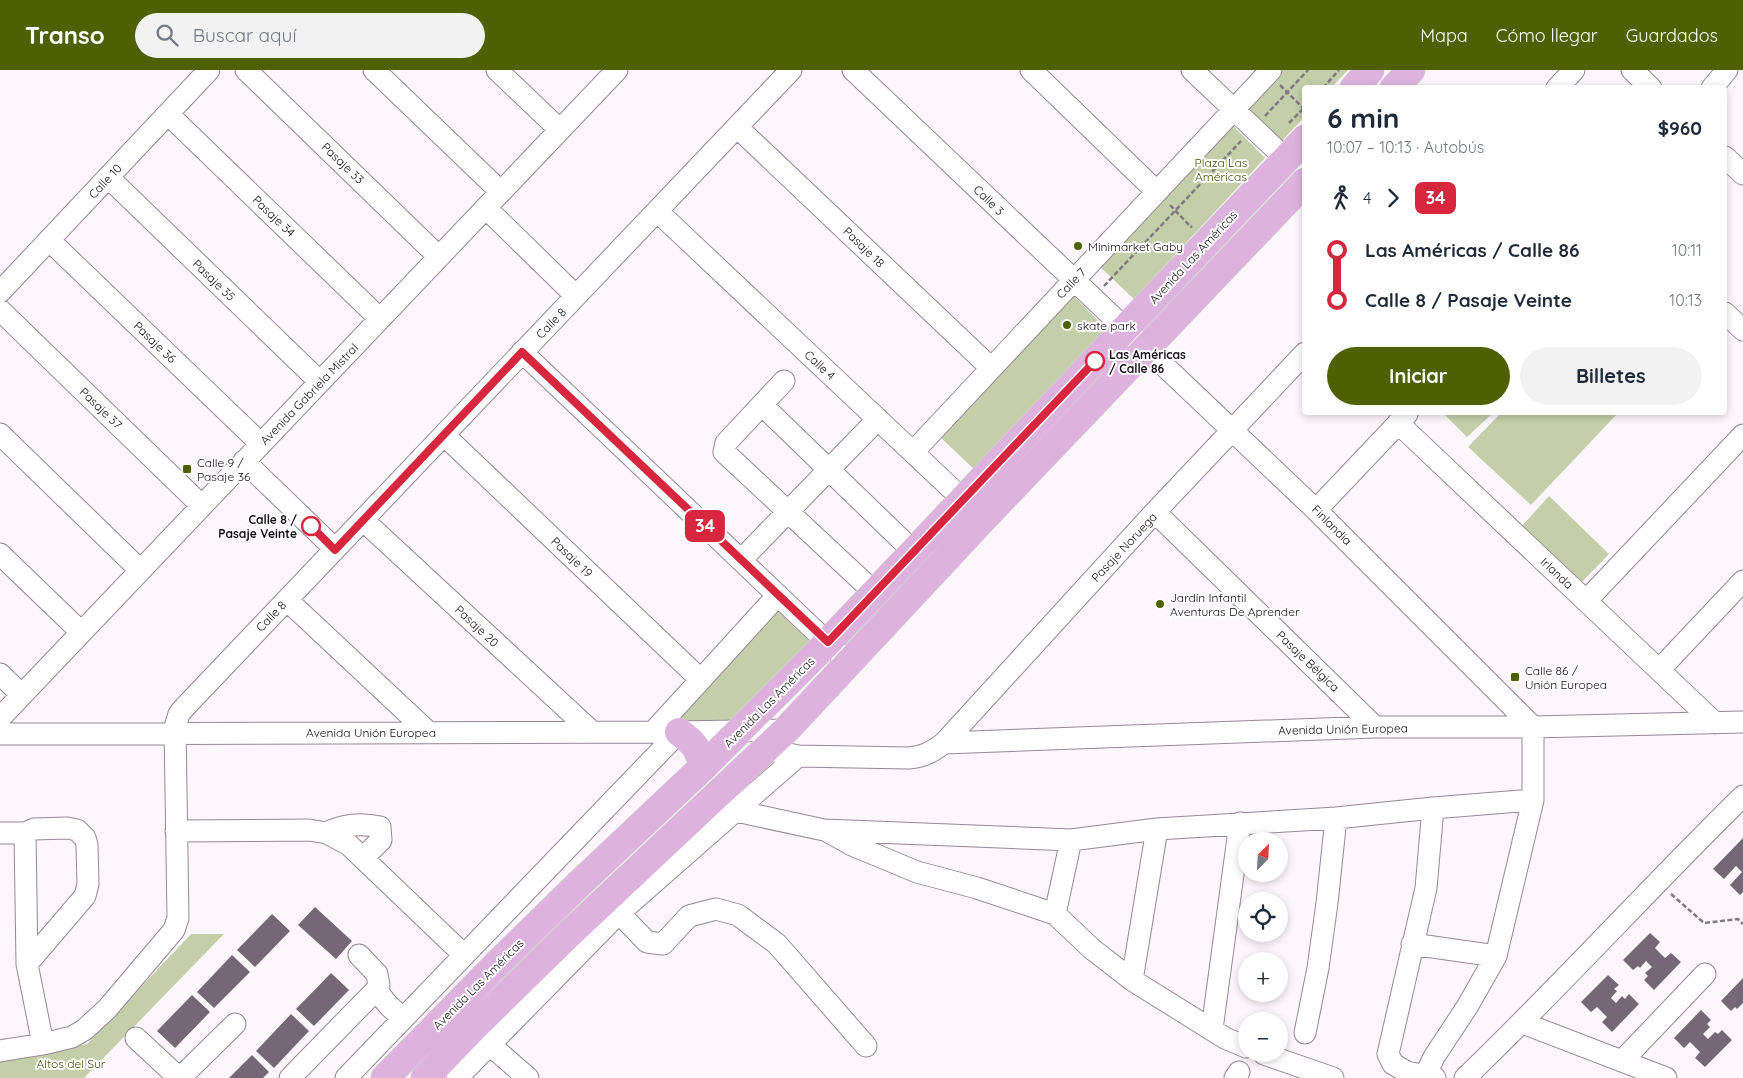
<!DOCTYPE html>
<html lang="es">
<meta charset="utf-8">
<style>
:root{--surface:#fff;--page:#f2f2f3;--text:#1f2937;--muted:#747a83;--accent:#4f6003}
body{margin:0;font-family:Quicksand,sans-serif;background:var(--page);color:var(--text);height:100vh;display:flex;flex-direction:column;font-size:19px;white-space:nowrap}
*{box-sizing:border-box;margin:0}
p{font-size:16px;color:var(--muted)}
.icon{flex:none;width:28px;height:28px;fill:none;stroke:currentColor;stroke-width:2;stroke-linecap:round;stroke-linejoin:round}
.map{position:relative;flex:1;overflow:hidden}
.details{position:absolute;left:1302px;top:15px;width:425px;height:330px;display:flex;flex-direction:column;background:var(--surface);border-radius:5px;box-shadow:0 2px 8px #0003}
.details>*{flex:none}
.badge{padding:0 10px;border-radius:8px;font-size:18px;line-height:32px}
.needle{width:32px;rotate:24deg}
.controls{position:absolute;left:1238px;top:762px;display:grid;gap:10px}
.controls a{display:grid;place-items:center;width:50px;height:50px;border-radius:50%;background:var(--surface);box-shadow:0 2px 8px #0003;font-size:25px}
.map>.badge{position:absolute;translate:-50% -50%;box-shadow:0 0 0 2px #fff}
.legs{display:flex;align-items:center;gap:8px;height:55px;padding:0 25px;font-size:16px}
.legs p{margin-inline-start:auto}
.overview{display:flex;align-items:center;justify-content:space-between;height:85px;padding:0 25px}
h1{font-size:28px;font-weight:800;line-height:38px}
.action{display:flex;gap:10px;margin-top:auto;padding:10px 25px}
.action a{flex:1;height:58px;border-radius:30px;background:var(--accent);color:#fff;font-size:20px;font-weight:800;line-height:58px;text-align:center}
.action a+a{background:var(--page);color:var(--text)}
ul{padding:0 25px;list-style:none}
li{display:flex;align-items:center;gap:18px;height:50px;font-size:19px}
li i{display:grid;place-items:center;width:8px;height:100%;margin:0 6px;background:currentColor}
li i::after{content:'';width:12px;height:12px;margin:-6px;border:4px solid;border-radius:50%;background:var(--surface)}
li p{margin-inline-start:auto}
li:first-child i{background:linear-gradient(#0000 50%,currentColor 0)}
li:last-child i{background:linear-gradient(currentColor 50%,#0000 0)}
header{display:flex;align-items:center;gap:30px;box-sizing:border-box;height:70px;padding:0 25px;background:var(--accent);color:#fff}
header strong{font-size:24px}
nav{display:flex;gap:28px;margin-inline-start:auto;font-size:18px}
.search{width:350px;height:45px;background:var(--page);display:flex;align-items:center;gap:12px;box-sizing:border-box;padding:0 18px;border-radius:28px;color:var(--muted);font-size:19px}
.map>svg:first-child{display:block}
</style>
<header>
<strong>Transo</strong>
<div class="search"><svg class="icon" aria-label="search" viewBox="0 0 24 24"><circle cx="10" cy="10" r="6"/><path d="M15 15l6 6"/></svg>Buscar aquí</div>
<nav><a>Mapa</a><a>Cómo llegar</a><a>Guardados</a></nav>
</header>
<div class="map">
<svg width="1743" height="1008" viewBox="0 0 1743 1008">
<rect width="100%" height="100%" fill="#fdf7fd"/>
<!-- green -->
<path fill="#c4cfaa" d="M1278,0H1348L1332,17L1305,18V46L1281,72L1244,37Z
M1230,53L1265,88L1134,229L1099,196Z
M1072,224L1106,259L976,401L940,367Z
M1443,343V342L1493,343L1467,367Z
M1615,343L1617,344L1531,435L1468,377L1501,343Z
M1549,426L1609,484L1582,512L1521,457Z
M775,539L811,573L736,653L665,656Z
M191,864H224L84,1008H0V991L87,974Z"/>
<!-- building -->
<path fill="#766776" d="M1743,768V822L1740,825L1730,815L1742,802L1736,796L1724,809L1713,799Z
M315,837L352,871L336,889L298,855Z
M272,844L290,861L255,897L237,880Z
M1650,863L1660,872L1655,878L1665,888L1671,883L1681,892L1654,920L1644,910L1648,906L1645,903L1652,897L1646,891L1640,898L1638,896L1633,900L1623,890Z
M232,885L250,902L214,938L197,922Z
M331,903L349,920L314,956L296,939Z
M1608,905L1619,915L1614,919L1617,921L1611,928L1616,933L1622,926L1625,929L1629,924L1639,934L1612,962L1602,952L1607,947L1597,937L1591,942L1581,932Z
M1743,908V933L1737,939L1735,937L1731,941L1721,931Z
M192,925L210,942L175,978L157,961Z
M1701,940L1711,950L1707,954L1710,957L1703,964L1708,969L1715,962L1718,964L1722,960L1732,970L1705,997L1695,988L1700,982L1690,972L1684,978L1674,968Z
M291,944L309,961L274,998L256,981Z
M252,985L269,1002L263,1008H229Z"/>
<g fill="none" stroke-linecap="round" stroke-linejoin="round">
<!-- minor casing -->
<g stroke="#968796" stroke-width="23">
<path id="minor" d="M246,0L439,187
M374,0L501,122
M497,0L560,60
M853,0L1316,440L1533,657
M1031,0L1157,122
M1192,0L1286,89
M1632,0L1651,18
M1557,18L1574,0
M1712,18L1727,0
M168,44L380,249
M737,57L991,298
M1725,87L1743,104
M108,107L320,312
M486,138L576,226
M657,141L973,439
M49,170L261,374
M0,222L209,0
M0,240L202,436
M1725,243L1743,260
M522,282L849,593
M784,311L726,373L724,382L875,523
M762,335L914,482
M1398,353L1715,653
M0,364L140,500
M444,365L700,609
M913,382L1271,0
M244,391L335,479
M1316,440L1407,344
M1155,442L1375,657
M363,450L591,661
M0,484L81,562
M741,490L878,349
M287,530L428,662
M1586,531L1743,365
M1659,600L1743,511
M0,604L22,625
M0,648L617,0
M654,661L778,525
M0,664L679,662L786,660
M944,673L1375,657H1533L1743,652
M766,679L798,686L909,688C923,687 932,682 944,673L1155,442L1305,283
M1433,738L1426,818L1388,984L1393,994L1407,1002L1435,1008
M736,741L824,760L1071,770L1157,759L1336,748L1433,738L1533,730
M176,761L309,760L327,763L349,775L464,885
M829,762L852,775L917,802L977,818L1055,844L1092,879L1132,910L1225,968L1246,977
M0,763H25L34,759L67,758L77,760L85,768L87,775L88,814L85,826L27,894
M25,763L27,894L43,974
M327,763C342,754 363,753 380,757L381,770L363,788
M619,843L647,872L663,874L689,846L716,839L738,845L777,874L866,976
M1055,844L1071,770
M1412,874L1496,886L1533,730V657
M359,885L377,904L379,916L376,920
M1132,910L1157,759
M1523,953L1666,1008
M1212,959L1240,753
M1305,963L1318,898L1327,833L1336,748
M136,968L179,1008
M489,974L528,1008
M0,981L43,974L72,967L84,960L107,939L174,860L178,848L175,657L179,644L183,639L791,0
M1264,984L1333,1008
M1622,991L1705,904
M1425,1006L1434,987L1467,937L1496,886
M180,1008L235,954
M290,1008L376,920L389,936L403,948
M346,1008L679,662
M457,1008L619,843L798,686
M1235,1008L1239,1002
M1465,1008C1560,917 1649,818 1743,726"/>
</g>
<!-- major casing -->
<g stroke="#d4d3d4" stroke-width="29">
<path id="major" d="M1354,18L1370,0
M1394,18L1411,0
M679,662C693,672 701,680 702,698
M385,1008L497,894L579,814L702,698L828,572L1305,69
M425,1008L472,959L568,865L786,660L983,449L1305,112"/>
</g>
<!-- path -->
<path stroke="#807a80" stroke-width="2.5" stroke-dasharray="5 2.5" stroke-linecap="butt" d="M1280,15L1303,38
M1323,18L1339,0
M1265,46L1308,0
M1289,53L1305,37
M1170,135L1191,157L1192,156
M1104,216L1241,71
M1671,824L1704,853L1738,849L1743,854"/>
<!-- minor -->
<use href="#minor" stroke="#fff" stroke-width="21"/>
<!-- major -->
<use href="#major" stroke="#ddb3de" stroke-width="28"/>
</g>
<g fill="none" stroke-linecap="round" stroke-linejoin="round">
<!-- line-1 casing -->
<g stroke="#fff" stroke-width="11">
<path id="line-1" d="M311,456L335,480L522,282L828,572L1095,291"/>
</g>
<!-- line-1 -->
<use href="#line-1" stroke="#d7263d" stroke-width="8"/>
</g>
<!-- markers -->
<g fill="#4f6003" stroke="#fff" stroke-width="2">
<circle cx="1078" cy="176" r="5"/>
<circle cx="1067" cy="255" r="5"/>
<rect x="182" y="394" width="10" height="10" rx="2.5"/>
<circle cx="1160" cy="534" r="5"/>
<rect x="1510" y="602" width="10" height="10" rx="2.5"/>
</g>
<g fill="#fff" stroke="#d7263d" stroke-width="2.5">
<circle cx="1095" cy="291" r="9"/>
<circle cx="311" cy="456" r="9"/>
</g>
<g text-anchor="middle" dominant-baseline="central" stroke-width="4" stroke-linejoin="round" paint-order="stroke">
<!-- park labels -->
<g font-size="12" fill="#42500a" stroke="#fff">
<text x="1221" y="92">Plaza Las<tspan x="1221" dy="14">Américas</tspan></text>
<text x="71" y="993">Altos del Sur</text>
</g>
<!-- street labels -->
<g font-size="12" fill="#110c11" stroke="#fff">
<text transform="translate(343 93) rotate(44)">Pasaje 33</text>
<text transform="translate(105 111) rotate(-47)">Calle 10</text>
<text transform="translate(989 130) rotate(44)">Calle 3</text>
<text transform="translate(274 146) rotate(44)">Pasaje 34</text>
<text transform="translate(864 177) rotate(44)">Pasaje 18</text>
<text transform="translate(1193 187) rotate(-47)">Avenida Las Américas</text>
<text transform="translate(214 210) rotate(44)">Pasaje 35</text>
<text transform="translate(1071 213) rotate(-47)">Calle 7</text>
<text transform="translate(551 253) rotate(-46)">Calle 8</text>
<text transform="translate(155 272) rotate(44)">Pasaje 36</text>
<text transform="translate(820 295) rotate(43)">Calle 4</text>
<text transform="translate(309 324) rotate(-46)">Avenida Gabriela Mistral</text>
<text transform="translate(101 338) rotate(44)">Pasaje 37</text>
<text transform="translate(1332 455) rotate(45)">Finlandia</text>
<text transform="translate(1124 477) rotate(-47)">Pasaje Noruega</text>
<text transform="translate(572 487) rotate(44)">Pasaje 19</text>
<text transform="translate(1557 503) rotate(43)">Irlanda</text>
<text transform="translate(271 546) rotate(-46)">Calle 8</text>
<text transform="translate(477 556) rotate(43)">Pasaje 20</text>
<text transform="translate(1308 591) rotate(44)">Pasaje Bélgica</text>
<text transform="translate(769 632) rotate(-45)">Avenida Las Américas</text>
<text transform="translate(1343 659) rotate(-1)">Avenida Unión Europea</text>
<text x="371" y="662">Avenida Unión Europea</text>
<text transform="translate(478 914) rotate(-45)">Avenida Las Américas</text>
</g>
<!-- poi labels -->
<g font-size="12" fill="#110c11" stroke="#fff" text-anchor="start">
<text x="1088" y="176">Minimarket Gaby</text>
<text x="1077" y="255">skate park</text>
<text x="197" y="392">Calle 9 /<tspan x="197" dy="14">Pasaje 36</tspan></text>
<text x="1170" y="527">Jardín Infantil<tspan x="1170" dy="14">Aventuras De Aprender</tspan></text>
<text x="1525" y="600">Calle 86 /<tspan x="1525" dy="14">Unión Europea</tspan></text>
</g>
<!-- stop labels -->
<g font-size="12" font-weight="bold" fill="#110c11" stroke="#fff" text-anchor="start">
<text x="1109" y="284">Las Américas<tspan x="1109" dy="14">/ Calle 86</tspan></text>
<text x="297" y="449" text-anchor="end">Calle 8 /<tspan x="297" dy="14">Pasaje Veinte</tspan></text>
</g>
</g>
</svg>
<div class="controls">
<a><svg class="needle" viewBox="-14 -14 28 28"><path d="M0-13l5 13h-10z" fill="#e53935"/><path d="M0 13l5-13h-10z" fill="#747a83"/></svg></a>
<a><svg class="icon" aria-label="locate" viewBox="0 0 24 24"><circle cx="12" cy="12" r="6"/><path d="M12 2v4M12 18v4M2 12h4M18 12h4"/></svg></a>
<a>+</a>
<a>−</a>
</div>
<b class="badge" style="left:705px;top:456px;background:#d7263d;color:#fff">34</b>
<section class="details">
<div class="overview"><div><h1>6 min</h1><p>10:07 – 10:13 · Autobús</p></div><b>$960</b></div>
<div class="legs"><svg class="icon" aria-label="walk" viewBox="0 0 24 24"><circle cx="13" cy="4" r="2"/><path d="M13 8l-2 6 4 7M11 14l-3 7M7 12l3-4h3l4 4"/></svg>4<svg class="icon" aria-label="forward" viewBox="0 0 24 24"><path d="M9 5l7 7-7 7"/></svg><b class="badge" style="background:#d7263d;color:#fff">34</b></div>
<ul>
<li><i style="color:#d7263d"></i><b>Las Américas / Calle 86</b><p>10:11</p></li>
<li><i style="color:#d7263d"></i><b>Calle 8 / Pasaje Veinte</b><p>10:13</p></li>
</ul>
<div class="action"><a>Iniciar</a><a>Billetes</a></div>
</section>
</div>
